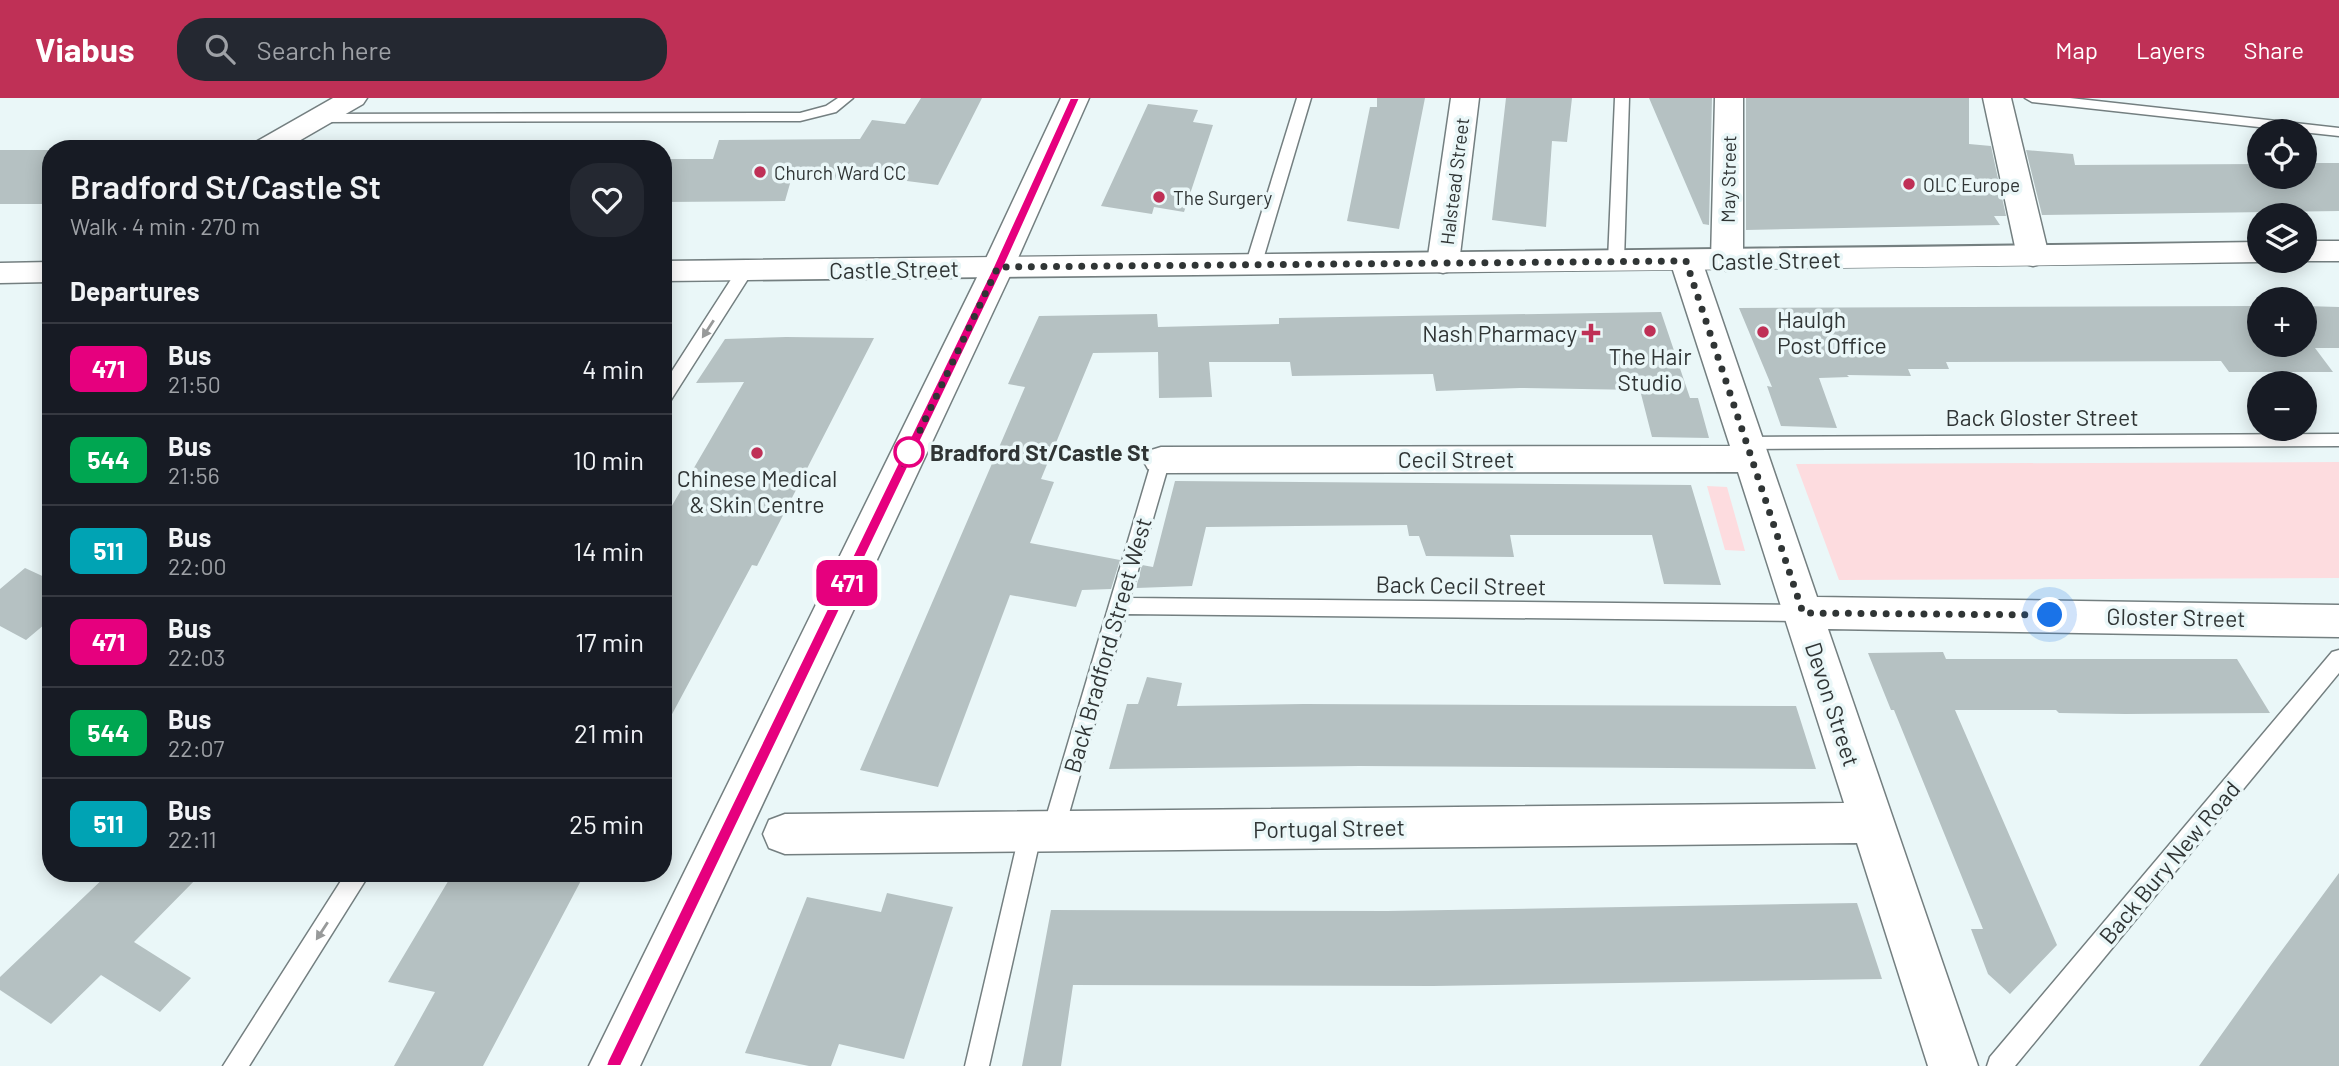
<!DOCTYPE html>
<meta charset="utf-8">
<style>
:root{--surface:#171b24;--page:#242831;--text:#f1f3f6;--muted:#9ea1a6;--line:#363941;--accent:#bf3056}
body{margin:0;font-family:Barlow,sans-serif;background:var(--page);color:var(--text);height:100vh;display:flex;flex-direction:column;font-size:26px;white-space:nowrap}
*{box-sizing:border-box;margin:0}
p{font-size:23px;color:var(--muted)}
.icon{flex:none;width:38px;height:38px;fill:none;stroke:currentColor;stroke-width:2;stroke-linecap:round;stroke-linejoin:round}
.map{position:relative;flex:1;overflow:hidden}
.drawer{position:absolute;left:42px;top:42px;width:630px;height:742px;display:flex;flex-direction:column;background:var(--surface);border-radius:28px;box-shadow:0 4px 18px #0003}
.drawer>*{flex:none}
.badge{padding:0 14px;border-radius:10px;font-size:24px;line-height:46px}
.controls{position:absolute;left:2247px;top:21px;display:grid;gap:14px}
.controls a{display:grid;place-items:center;width:70px;height:70px;border-radius:50%;background:var(--surface);box-shadow:0 4px 18px #0003;font-size:35px}
.you{position:absolute;width:35px;height:35px;margin:-18px;border:5px solid #fff;border-radius:50%;background:#1a73e8;box-shadow:0 0 0 10px #1a73e833}
.map>.badge{position:absolute;translate:-50% -50%;box-shadow:0 0 0 4px #fff}
h2{padding:0 28px;font-size:26px;line-height:63px}
.round{display:grid;place-items:center;flex:none;width:74px;height:74px;border-radius:28px;background:var(--page)}
.summary{display:flex;align-items:center;justify-content:space-between;height:119px;padding:0 28px}
h1{font-size:33px;font-weight:600;line-height:52px}
ul{padding:0;list-style:none}
li{display:flex;align-items:center;gap:21px;height:91px;padding:0 28px;border-top:2px solid var(--line)}
li div{flex:1}
li b{display:block;font-size:26px}
li em{font-style:normal}
li .badge{min-width:77px;font-weight:700;text-align:center}
header{display:flex;align-items:center;gap:42px;box-sizing:border-box;height:98px;padding:0 35px;background:var(--accent);color:#fff}
header strong{font-size:33px}
nav{display:flex;gap:38px;margin-inline-start:auto;font-size:24px}
.search{width:490px;height:63px;background:var(--page);display:flex;align-items:center;gap:18px;box-sizing:border-box;padding:0 24px;border-radius:28px;color:var(--muted);font-size:26px}
.map>svg:first-child{display:block}
</style>
<header>
<strong>Viabus</strong>
<div class="search"><svg class="icon" aria-label="search" viewBox="0 0 24 24"><circle cx="10" cy="10" r="6"/><path d="M15 15l6 6"/></svg>Search here</div>
<nav><a>Map</a><a>Layers</a><a>Share</a></nav>
</header>
<div class="map">
<svg width="2339" height="968" viewBox="0 0 2339 968">
<rect width="100%" height="100%" fill="#eaf7f8"/>
<!-- green -->
<path fill="#fddcdf" d="M2339,364V480L1839,482L1796,366Z
M1707,388L1727,389L1745,453L1725,452Z"/>
<!-- building -->
<path fill="#b5c1c2" d="M921,0H982L938,87L837,74L835,82H791L785,103L663,104V61H713L719,42L860,41L872,22L905,26Z
M1377,0H1425L1399,131L1347,123L1370,9H1377Z
M1506,0H1572L1567,44L1552,43L1546,129L1492,122Z
M1649,0H1712L1709,127L1703,126Z
M1746,0H1969V46L1991,48L2006,118H1994L2000,127L1746,132Z
M1148,6L1198,12L1193,24L1213,27L1184,114L1154,109L1152,116L1101,108Z
M0,52H51V106H0Z
M2026,52L2073,56L2075,67L2259,66V79H2305V65H2339V113L2042,117Z
M2259,208V247H2305V208L2339,209V250H2315L2333,274H2229L2221,263L1946,264L1949,271H1908L1911,278L1847,277L1849,279L1819,280L1837,330L1781,328L1767,288L1772,289L1739,210Z
M1661,214L1690,300H1698L1709,340L1652,339L1640,292L1520,290L1436,293L1433,276L1292,278L1290,264H1209L1212,299L1159,300L1158,254L1093,255L1041,381L1054,384L1030,445L1120,462L1111,491L1082,492L1076,509L1010,497L938,689L860,672L1025,289L1008,286L1039,218L1157,216L1158,229L1279,226V220Z
M786,239L874,240L757,468L752,467L663,633V423L744,284L696,285L725,241Z
M1175,383L1691,387L1721,487L1664,486L1652,437H1510L1514,459L1426,458L1419,438H1409L1407,427L1206,429L1192,488L1136,490L1142,467L1153,469Z
M25,470L51,482V521L26,542L0,528V491Z
M1943,554L1946,561H2237L2270,615L2125,616L2059,615L2056,612H1955L2057,847L2010,896L1988,876L1971,831H1983L1894,612H1891L1868,555Z
M1147,579L1182,585L1177,608L1304,606L1796,608L1816,671L1360,668L1109,671L1127,606H1138Z
M109,775H202L134,844L191,880L160,914L101,877L51,926L0,892V879Z
M453,775H585L483,968H394L435,894L388,884Z
M2339,775V968H2199L2271,867Z
M887,795L953,809L904,961L839,946L831,968H809L745,955L807,799L881,814Z
M1857,805L1882,881L1433,888L1073,887L1061,968H1022L1051,812L1387,813Z"/>
<g fill="none" stroke-linecap="round" stroke-linejoin="round">
<!-- service casing -->
<g stroke="#747f80" stroke-width="3">
<path id="service" d="M838,0H853L836,14L800,23L318,24L311,20L318,16L800,15L826,8Z
M1297,0H1311L1262,165L1260,169H1248L1246,165Z
M1615,0H1629L1624,163L1616,168L1608,163Z
M2025,0H2070L2339,30V38L2032,4Z
M745,168L753,173L669,305L663,307V287L739,169Z
M2339,336V348L1746,351L1740,350L1737,345L1740,340L1746,339Z
M1161,355L1167,357L1170,362L1130,500L1803,507L1810,509L1813,515L1810,521L1803,523L1126,516L1064,733L1061,740L1053,743L1045,740L1042,733L989,968H965L1020,733L1023,726L1031,723L1039,726L1042,733L1152,362L1155,357Z
M2339,552V575L2015,968H1987L1990,959L2332,554Z
M346,775H370L249,968H223Z"/>
</g>
<!-- minor casing -->
<g stroke="#747f80" stroke-width="3">
<path id="minor" d="M333,0H367L363,6L285,51H250L254,45Z
M1451,0H1479L1459,165L1454,172L1443,175L1432,172L1427,165Z
M1715,0H1743V163L1738,170L1727,173L1716,170L1711,163Z
M1983,0H2011L2049,158L2044,165L2033,168L2022,165L2017,158Z
M1686,153L1697,156L1702,163L1817,499L2339,507V539L1828,531L1978,968H1928L1857,745L785,756L769,750L763,736L769,722L785,716L1844,705L1738,374L1161,375L1148,371L1143,362L1148,353L1161,349L1730,348L1670,163L1675,156Z"/>
</g>
<!-- secondary casing -->
<g stroke="#747f80" stroke-width="3">
<path id="secondary" d="M2305,143H2339V163H2304Z
M2259,144V163H2264L2259,164C1727,173 1195,176 663,183V163C1195,156 1727,152 2259,144Z
M51,164V184L0,185V165Z"/>
</g>
<!-- primary casing -->
<g stroke="#747f80" stroke-width="3">
<path id="primary" d="M1061,0H1089L1014,169L640,968H589L982,169Z"/>
</g>
<!-- service -->
<use href="#service" fill="#fff" fill-rule="evenodd"/>
<!-- minor -->
<use href="#minor" fill="#fff" fill-rule="evenodd"/>
<!-- secondary -->
<use href="#secondary" fill="#fff" fill-rule="evenodd"/>
<!-- primary -->
<use href="#primary" fill="#fff" fill-rule="evenodd"/>
</g>
<!-- one-way arrows -->
<defs><path id="oneway-solid" d="M-6-.8H1V-3.2L6.5 0L1 3.2V.8H-6Z" transform="scale(1.75)"/></defs>
<g fill="#989a9a">
<use href="#oneway-solid" transform="translate(708 231) rotate(123)"/>
<use href="#oneway-solid" transform="translate(322 833) rotate(123)"/>
</g>
<!-- line -->
<path fill="#e6007e" stroke="#fff" stroke-width="2" d="M1070,0H1080L1004,169L621,968H606L608,962L993,169Z"/>
<g fill="none" stroke-linecap="round" stroke-linejoin="round">
<!-- walk -->
<path stroke="#303535" stroke-width="7" stroke-dasharray="0 12.6" d="M909,354L904,366L998,169L1686,163L1803,515L2050,517"/>
</g>
<!-- markers -->
<g fill="#bf3056" stroke="#eaf7f8" stroke-width="2.5">
<circle cx="760" cy="74" r="7"/>
<circle cx="1909" cy="86" r="7"/>
<circle cx="1159" cy="99" r="7"/>
<circle cx="1650" cy="233" r="7"/>
<circle cx="1763" cy="234" r="7"/>
<path d="M1587.5 224.5h7v7h7v7h-7v7h-7v-7h-7v-7h7z"/>
<circle cx="757" cy="355" r="7"/>
</g>
<circle fill="#fff" stroke="#e6007e" stroke-width="3.5" cx="909" cy="354" r="14"/>
<g text-anchor="middle" dominant-baseline="central" stroke-width="7" stroke-linejoin="round" paint-order="stroke">
<!-- far-poi labels -->
<g font-size="19" fill="#303535" stroke="#eaf7f8" text-anchor="start">
<text x="774" y="74">Church Ward CC</text>
<text x="1923" y="86">OLC Europe</text>
<text x="1173" y="99">The Surgery</text>
</g>
<!-- far-street labels -->
<g font-size="19" fill="#303535" stroke="#eaf7f8">
<text transform="translate(1728 81) rotate(-89)">May Street</text>
<text transform="translate(1454 83) rotate(-83)">Halstead Street</text>
</g>
<!-- street labels -->
<g font-size="23" fill="#303535" stroke="#eaf7f8">
<text transform="translate(1776 162) rotate(-1)">Castle Street</text>
<text transform="translate(894 171) rotate(-1)">Castle Street</text>
<text x="2042" y="319">Back Gloster Street</text>
<text x="1456" y="361">Cecil Street</text>
<text transform="translate(1461 487) rotate(1)">Back Cecil Street</text>
<text transform="translate(2176 519) rotate(1)">Gloster Street</text>
<text transform="translate(1107 547) rotate(-74)">Back Bradford Street West</text>
<text transform="translate(1833 606) rotate(72)">Devon Street</text>
<text transform="translate(1329 730) rotate(-1)">Portugal Street</text>
<text transform="translate(2169 764) rotate(-50)">Back Bury New Road</text>
</g>
<!-- poi labels -->
<g font-size="23" fill="#303535" stroke="#eaf7f8">
<text x="1777" y="221" text-anchor="start">Haulgh<tspan x="1777" dy="26">Post Office</tspan></text>
<text x="1577" y="235" text-anchor="end">Nash Pharmacy</text>
<text x="1650" y="258">The Hair<tspan x="1650" dy="26">Studio</tspan></text>
<text x="757" y="380">Chinese Medical<tspan x="757" dy="26">&amp; Skin Centre</tspan></text>
</g>
<!-- stop labels -->
<g font-size="23" font-weight="bold" fill="#303535" stroke="#eaf7f8" text-anchor="start">
<text x="930" y="354">Bradford St/Castle St</text>
</g>
</g>
</svg>
<div class="controls">
<a><svg class="icon" aria-label="locate" viewBox="0 0 24 24"><circle cx="12" cy="12" r="6"/><path d="M12 2v4M12 18v4M2 12h4M18 12h4"/></svg></a>
<a><svg class="icon" aria-label="layers" viewBox="0 0 24 24"><path d="M12 4l9 5-9 5-9-5zM3 14l9 5 9-5"/></svg></a>
<a>+</a>
<a>−</a>
</div>
<div class="you" style="left:2050px;top:517px"></div>
<b class="badge" style="left:847px;top:485px;background:#e6007e;color:#fff">471</b>
<section class="drawer">
<div class="summary"><div><h1>Bradford St/Castle St</h1><p>Walk · 4 min · 270 m</p></div><a class="round"><svg class="icon" aria-label="heart" viewBox="0 0 24 24"><path d="M12 20l-8-8c-3-5 5-10 8-4 3-6 11-1 8 4z"/></svg></a></div>
<h2>Departures</h2>
<ul>
<li><span class="badge" style="background:#e6007e;color:#fff">471</span><div><b>Bus</b><p>21:50</p></div><em>4 min</em></li>
<li><span class="badge" style="background:#00a651;color:#fff">544</span><div><b>Bus</b><p>21:56</p></div><em>10 min</em></li>
<li><span class="badge" style="background:#00a3b4;color:#fff">511</span><div><b>Bus</b><p>22:00</p></div><em>14 min</em></li>
<li><span class="badge" style="background:#e6007e;color:#fff">471</span><div><b>Bus</b><p>22:03</p></div><em>17 min</em></li>
<li><span class="badge" style="background:#00a651;color:#fff">544</span><div><b>Bus</b><p>22:07</p></div><em>21 min</em></li>
<li><span class="badge" style="background:#00a3b4;color:#fff">511</span><div><b>Bus</b><p>22:11</p></div><em>25 min</em></li>
</ul>
</section>
</div>
